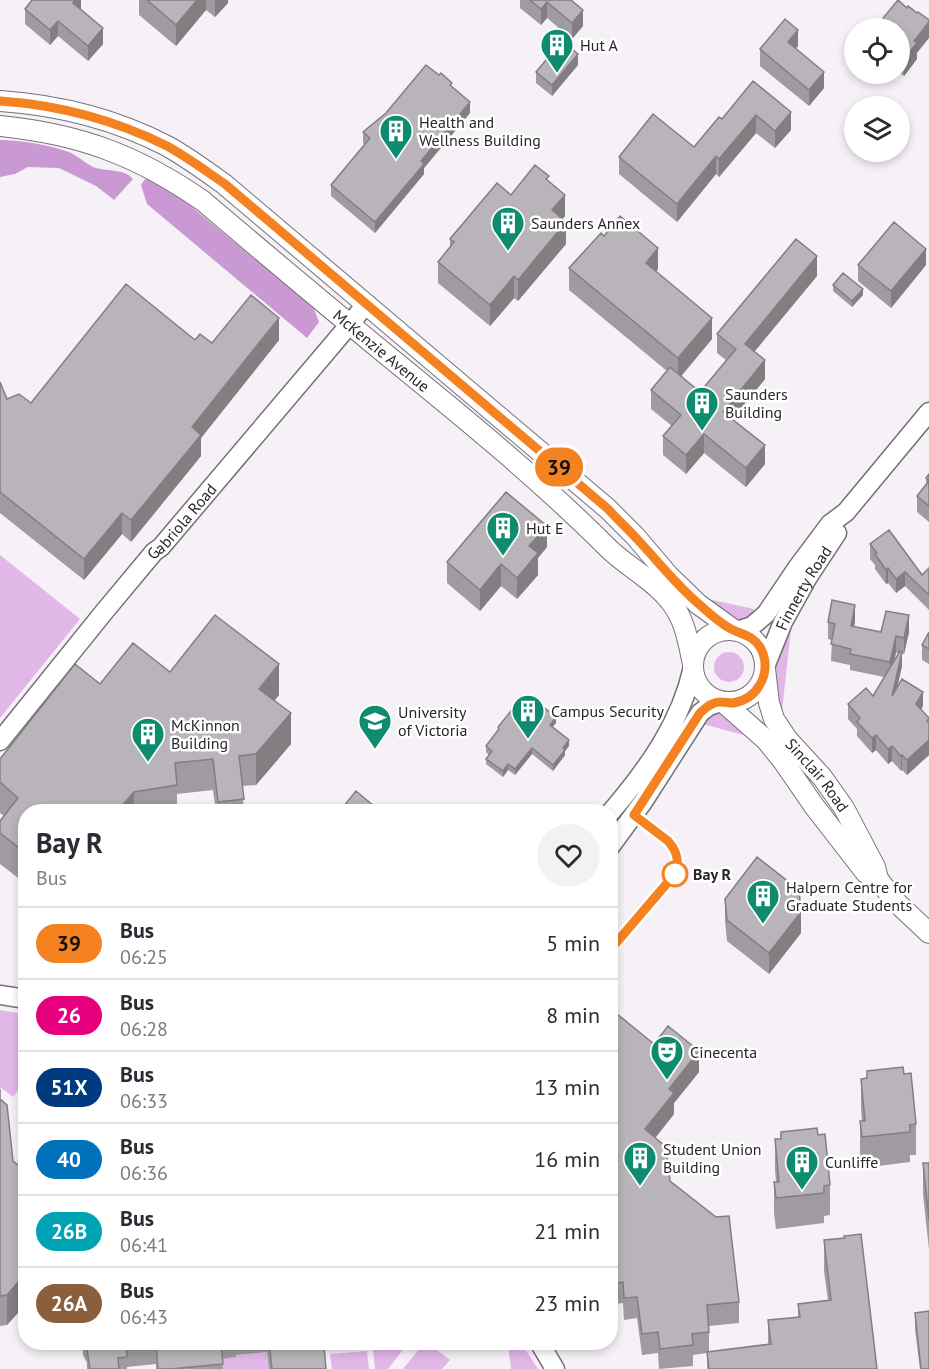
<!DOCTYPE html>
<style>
:root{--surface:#fff;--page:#f2f2f3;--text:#2b2b33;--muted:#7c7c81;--line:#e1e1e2}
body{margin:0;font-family:"PT Sans",sans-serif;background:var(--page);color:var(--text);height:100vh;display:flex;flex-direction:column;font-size:22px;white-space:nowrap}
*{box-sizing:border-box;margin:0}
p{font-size:20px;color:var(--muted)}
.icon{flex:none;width:33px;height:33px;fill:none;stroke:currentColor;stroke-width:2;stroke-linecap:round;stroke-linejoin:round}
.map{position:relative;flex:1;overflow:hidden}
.panel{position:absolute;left:18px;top:804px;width:600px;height:546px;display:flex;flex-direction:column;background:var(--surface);border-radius:24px;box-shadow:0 3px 9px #0003}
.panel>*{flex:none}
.badge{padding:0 12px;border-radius:20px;font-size:21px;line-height:39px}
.controls{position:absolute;left:844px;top:18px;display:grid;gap:12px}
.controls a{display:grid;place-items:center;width:66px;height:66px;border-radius:50%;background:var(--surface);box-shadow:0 3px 9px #0003;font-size:30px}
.map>.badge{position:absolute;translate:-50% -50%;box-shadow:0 0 0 3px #fff}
.round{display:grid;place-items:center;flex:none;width:63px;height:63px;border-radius:32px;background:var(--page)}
.overview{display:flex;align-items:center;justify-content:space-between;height:102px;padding:0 18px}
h1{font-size:28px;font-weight:700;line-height:45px}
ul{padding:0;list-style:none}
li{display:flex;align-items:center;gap:18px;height:72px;padding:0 18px;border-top:2px solid var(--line)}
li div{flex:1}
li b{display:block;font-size:22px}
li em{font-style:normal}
li .badge{min-width:66px;font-weight:700;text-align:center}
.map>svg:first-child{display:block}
</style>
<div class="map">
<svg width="929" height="1369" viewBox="0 0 929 1369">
<rect width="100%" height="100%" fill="#f6f1f7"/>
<!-- green -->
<path fill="#e1b7e8" d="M0,555L80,619L0,718Z
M708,599L754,609L752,617L743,620L735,619Z
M791,629L782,711L774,694L773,676L786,633Z
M714 667a15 15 0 1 1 30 0a15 15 0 1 1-30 0Z
M715,713C726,715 744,725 747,736L703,724L709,715Z
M0,1010L25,1014V1082L13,1097L0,1087Z
M424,1343H428L450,1360L442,1369H403Z
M491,1343H521L538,1369H511L508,1344L492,1345Z
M405,1347L388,1369H375L373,1350Z
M367,1351L369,1369H332L330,1354Z
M267,1352L268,1362L273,1369H221L220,1359L236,1357V1355Z"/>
<!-- forest -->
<path fill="#ca99d3" d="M0,140C21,140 50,145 69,152C78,156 85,163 93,167C106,172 124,168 133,179L114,200L96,186L59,168L28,167L15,174L0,177Z
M147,176L179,196L314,309L319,322L307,338L147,204L141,185Z"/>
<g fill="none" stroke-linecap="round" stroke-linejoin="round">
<!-- tertiary casing -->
<g stroke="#757075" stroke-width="21">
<g id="tertiary">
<path d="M737,631L752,626L766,614L797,568L830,524L846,512L929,412"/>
<path id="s1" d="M765,667L783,622L808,577L837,533"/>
<path id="s2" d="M0,741L104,612L154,552L161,547L350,324L366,304"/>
<path d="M610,813C647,770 681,723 693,667"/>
<path d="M610,847L643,802L700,713L709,706L721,702"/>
<path d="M0,995L26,999"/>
<path d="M539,1342L555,1369"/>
</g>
</g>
<!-- secondary casing -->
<g stroke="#757075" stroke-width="22">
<g id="secondary">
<path d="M0,101C58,105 115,119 167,146C187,157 206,171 224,184L608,509L635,536L669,576L698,604L734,630"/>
<path id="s3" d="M0,126C79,134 137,155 203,201C264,253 326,305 388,356C463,417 539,479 608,548C627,567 653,579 670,601C685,619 688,641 693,664"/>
<circle cx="729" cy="666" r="36"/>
<path id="s4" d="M765,669L769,703L774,719L788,740L822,777L844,808L875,867L878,879"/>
<path d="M723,702L766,740L783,761L814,806L866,873L878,879L894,900L929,933"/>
</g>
</g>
<!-- tertiary -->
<use href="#tertiary" stroke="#fff" stroke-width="18"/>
<!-- secondary -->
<use href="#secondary" stroke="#fff" stroke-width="20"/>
</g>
<!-- wall -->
<path fill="#9f9ba0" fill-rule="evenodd" d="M81,0L80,9L103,44L88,61L58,36L50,45L25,24V9Z
M139,0H228V3L215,17L206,10L176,46L139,15Z
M520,0H571L583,26L572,39L547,18L541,25L520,8Z
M900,28L917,53V59L904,76L900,73Z
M798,46L796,48L824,88L809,106L760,66V49Z
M578,65L552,96L536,83V72Z
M753,81L791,130L775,148L756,133L719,177L716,174L677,222L619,174V157L694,147L722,119Z
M452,87L470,113L424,168V174L375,233L331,196V185L365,145L363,143V132Z
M549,181L565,216L562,219L566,244L518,301L514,298L490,326L438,283V262L450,247V239L511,195Z
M858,265H926L891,308L858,281Z
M569,268L658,269L656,272L712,339L681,376L700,392L726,360L717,353V334L817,276L754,352L765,379L732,419L765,464L746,487L704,453L686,474L663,455V436L672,426L651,409V390L667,371L569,290Z
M833,285L863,295L852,307L833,291Z
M195,340L212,343L279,340L201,438V456L131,542L122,534L84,580L0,513V382L7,399L31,403Z
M929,474V522L917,512V496L926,485V478Z
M870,544L922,575L929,568V610L905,586L896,593L888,583L886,584L875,569V565L870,559Z
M547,547L538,558V575L517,599L501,586L480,611L447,583V562Z
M828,622H855L854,627L881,632H909L904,654H902V666L897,688L923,706L921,710L929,718V755L907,775L902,770L901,771L892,761L888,764L876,750L872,753L857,736V729L848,719V704L873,696L884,677L850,670V665L831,661L832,640L828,639ZM896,653H899L894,661Z
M929,632V664L922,660V645Z
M170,672L279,695L274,701L291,744L256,785L242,786L244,812H216L213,790L177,794V812H26V884L0,864V821L4,816L0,813V759L100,684Z
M527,707L556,723L552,727L569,746L565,751V755L553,771L532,754L515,775L508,770L503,777L486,764V759L489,755L486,752V746L498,730V727Z
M725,899L801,933L769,974L727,941L725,920Z
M610,1022L654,1044L699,1072L674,1103V1114L655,1138L670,1181L739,1302V1323L709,1326V1352L768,1345V1320L798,1317V1304L828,1300L824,1271V1240L877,1369H707V1353L693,1355V1366L659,1369L658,1353L642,1355L637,1318L624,1320L623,1303L616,1304L615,1297L610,1298Z
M867,1071L904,1074L916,1124V1155H910V1162L862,1168L860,1152V1121H862L861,1109V1079L867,1078Z
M0,1089V1099L13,1161L26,1171V1304L7,1325L0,1326Z
M781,1132L818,1135L830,1185V1215L824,1216V1223L776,1229L774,1213V1182H776L775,1170V1139H781Z
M923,1163H929V1250L923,1194Z
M915,1313L929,1369H920L915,1329Z
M82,1342H319L326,1369H269L267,1352L236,1355V1357L222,1359L223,1369H156V1364L127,1367V1369H87V1363L83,1355Z"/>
<!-- shaded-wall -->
<path fill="#827e82" d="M75,0H81V9L73,18V3Z
M197,0H206V10L176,46V25Z
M215,0H228V3L215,17Z
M547,2V18L541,25V9Z
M583,10V26L572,39V23Z
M58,21V36L50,45V30Z
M929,22V38L917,53V59L904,76V59L914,41Z
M103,28V44L88,61V46Z
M798,30V46L788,58V42Z
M578,54V65L552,96V85Z
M824,72V88L809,106V90Z
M470,102V113L424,168V174L375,233V222L421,161Z
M791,112V130L775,148V131Z
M756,115V133L719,177V159Z
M716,156V174L677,222V204Z
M565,195V216L552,232V210Z
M566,222V244L518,301V280Z
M658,248V269L646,284V263Z
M926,249V265L891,308V291Z
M817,256V276L745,363V344Z
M514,276V298L490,326V305Z
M863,289V295L852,307V301Z
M279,318V340L201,438V456L131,542V520L192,427Z
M712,318V339L678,380V358Z
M765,360V379L723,431V412Z
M704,434V453L686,474V455Z
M765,445V464L746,487V468Z
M122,513V534L84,580V559Z
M547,526V547L538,558V575L517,599V578L529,546Z
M501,564V586L480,611V590Z
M888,568V583L886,584V570Z
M905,572V586L896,593V579Z
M855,605V622L851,642V626Z
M909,615V632L904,654V638Z
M896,636V653L890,678V662Z
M902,652V666L892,711V696Z
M279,664V695L259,720V689Z
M923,692V706L916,718V704Z
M291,713V744L256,785V754Z
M556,717V723L550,730V725Z
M876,735V750L872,753V738Z
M569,740V746L565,751V755L553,771V765L563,748Z
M929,740V755L907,775V760Z
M892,746V761L888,764V749Z
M532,748V754L515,775V769Z
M902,755V770L901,771V756Z
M508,764V770L503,777V771Z
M134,792V812H118V810Z
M801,912V933L769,974V953Z
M699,1051V1072L674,1103V1114L645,1151V1129L669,1089Z
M26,1273V1304L7,1325V1295Z"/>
<!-- building -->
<path fill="#b9b4ba" stroke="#827e82" stroke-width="1.5" d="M32,0H75L73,3L103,28L88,46L58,21L50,30L25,9Z
M147,0H197L176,25Z
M530,0H571L583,10L572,23L547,2L541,9Z
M898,0L907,8L908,6L917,13L918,12L929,20V22L914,41L917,43L904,59L900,57V28H875Z
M785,19L798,30L788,42L824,72L809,90L760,49Z
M562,41L578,54L552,85L536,72Z
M426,65L439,75L441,73L452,83L450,85L470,102L421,161L424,164L375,222L331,185L370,138L363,132L386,113Z
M753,81L791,112L775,131L756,115L719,159L716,156L677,204L619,157L653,114L694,147L719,117L722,119Z
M535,165L549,176L546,179L565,195L552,210L566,222L518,280L514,276L490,305L438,262L454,242L450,239L497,183L511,195Z
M620,216L658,248L646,263L712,318L678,358L569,268L601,233L604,236Z
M894,222L926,249L891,291L858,265Z
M796,239L817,256L745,344L765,360L723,412L765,445L746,468L704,434L686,455L663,436L681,415L651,390L670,367L700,392L736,349L717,334Z
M843,273L863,289L852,301L833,285Z
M126,284L195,340L200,334L212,343L251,295L279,318L192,427L201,435L131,520L122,513L84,559L0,492V382L7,399L19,394L31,403Z
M929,474V506L917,496L929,481L926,478Z
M506,492L547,526L529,546L538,553L517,578L501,564L480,590L447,562Z
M889,530L922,575L929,568V595L905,572L896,579L888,568L886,570L875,554L877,553L870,544Z
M832,600L855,605L851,626L881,632L886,611L909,615L904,638L896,636L890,662L850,654L851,649L831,644L835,624L828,622Z
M215,615L279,664L259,689L291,713L256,754L239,756L244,799L218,802L213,759L175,763L177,785L134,792L118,810L119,812H26V853L0,833V821L18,798L0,782V759L75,664L100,684L133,643L170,672Z
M929,632V649L922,645Z
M900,651L902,652L892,696L902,679L923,692L916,704L929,718L927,721L929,723V740L907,760L902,755L901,756L892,746L888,749L876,735L872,738L857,722L860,718L848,704L866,688L873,696Z
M533,699L556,717L550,725L569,740L563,748L565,750L553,765L532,748L515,769L508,764L503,771L486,759L492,751L486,746L499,729L498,727L519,701L527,707Z
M356,791L381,812H339Z
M757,857L799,890L801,912L769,953L727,920L725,899Z
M617,1014L654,1044L668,1026L699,1051L669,1089L674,1093L645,1129L666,1147L670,1181L716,1217L729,1216L739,1302L707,1305L709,1332L692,1334L693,1345L660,1349L658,1332L642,1334L637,1297L624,1298L623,1282L616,1283L615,1276L610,1277V1022Z
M903,1067L904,1074L911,1073L916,1124L910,1125V1132L862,1137L860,1121H865L861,1079L867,1078V1071Z
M0,1089V1099L7,1105L13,1161L26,1171V1273L7,1295L0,1296Z
M817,1128L818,1135L825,1134L830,1185L824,1186V1193L776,1198L774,1182H779L775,1139H781V1132Z
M923,1163H929V1220Z
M861,1234L877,1369H709L707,1352L771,1344L768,1320L800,1317L798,1304L831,1300L824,1240L845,1238L844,1236Z
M929,1311V1369H921L915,1313Z
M88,1342H221L223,1364L170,1369H158L156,1343L126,1346L127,1357L118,1358L119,1369H90L87,1349H91Z
M269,1342H319V1346H324L326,1369H272Z"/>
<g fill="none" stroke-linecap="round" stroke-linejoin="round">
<!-- line casing -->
<g stroke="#fff" stroke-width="14">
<path id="line" d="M0,101C58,105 115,120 167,146C187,157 206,171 225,184L608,509C617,519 628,529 637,539C658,561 676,585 700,605C710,614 721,624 733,630C744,635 753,636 760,647C767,659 767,674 759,686C754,695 744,701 733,703C729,703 724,702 720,702C712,702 705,708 700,713L634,815L668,841C677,851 680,861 675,874L610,950"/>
</g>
<!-- line -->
<use href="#line" stroke="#f58220" stroke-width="9"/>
</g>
<!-- icons -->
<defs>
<g id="building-pin" transform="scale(1.725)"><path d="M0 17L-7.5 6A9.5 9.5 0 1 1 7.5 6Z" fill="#0f8b6f" stroke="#fff"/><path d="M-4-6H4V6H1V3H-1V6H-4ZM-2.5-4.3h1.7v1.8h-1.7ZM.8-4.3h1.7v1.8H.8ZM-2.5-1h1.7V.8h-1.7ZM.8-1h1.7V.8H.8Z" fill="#fff"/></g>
<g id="university-pin" transform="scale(1.725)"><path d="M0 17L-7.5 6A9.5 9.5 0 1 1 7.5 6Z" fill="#0f8b6f" stroke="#fff"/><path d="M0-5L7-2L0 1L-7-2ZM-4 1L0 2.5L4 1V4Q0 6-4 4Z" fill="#fff"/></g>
<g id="theatre-pin" transform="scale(1.725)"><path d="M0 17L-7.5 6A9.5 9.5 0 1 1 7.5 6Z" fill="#0f8b6f" stroke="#fff"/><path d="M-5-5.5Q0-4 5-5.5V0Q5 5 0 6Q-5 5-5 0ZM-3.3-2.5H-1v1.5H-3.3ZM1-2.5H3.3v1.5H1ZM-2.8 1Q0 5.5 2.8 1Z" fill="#fff"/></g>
</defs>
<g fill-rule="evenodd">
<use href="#building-pin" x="557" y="45"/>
<use href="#building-pin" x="396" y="131"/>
<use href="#building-pin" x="508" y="223"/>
<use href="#building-pin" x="702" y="403"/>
<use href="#building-pin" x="503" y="528"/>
<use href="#building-pin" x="528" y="711"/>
<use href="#university-pin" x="375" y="721"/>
<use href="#building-pin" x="148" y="734"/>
<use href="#building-pin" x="763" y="896"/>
<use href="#theatre-pin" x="667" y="1052"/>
<use href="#building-pin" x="640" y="1158"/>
<use href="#building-pin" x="802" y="1162"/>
</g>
<!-- markers -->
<circle fill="#fff" stroke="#f58220" stroke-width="3" cx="675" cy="874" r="12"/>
<g text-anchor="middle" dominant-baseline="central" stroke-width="5" stroke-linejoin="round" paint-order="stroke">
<!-- poi labels -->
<g font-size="16" fill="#292729" stroke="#fff" text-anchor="start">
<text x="580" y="45">Hut A</text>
<text x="419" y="122">Health and<tspan x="419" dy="18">Wellness Building</tspan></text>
<text x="531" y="223">Saunders Annex</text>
<text x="725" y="394">Saunders<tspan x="725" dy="18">Building</tspan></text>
<text x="526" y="528">Hut E</text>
<text x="551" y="711">Campus Security</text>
<text x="398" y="712">University<tspan x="398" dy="18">of Victoria</tspan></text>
<text x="171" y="725">McKinnon<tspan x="171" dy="18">Building</tspan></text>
<text x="786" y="887">Halpern Centre for<tspan x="786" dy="18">Graduate Students</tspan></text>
<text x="690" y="1052">Cinecenta</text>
<text x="663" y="1149">Student Union<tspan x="663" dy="18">Building</tspan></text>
<text x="825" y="1162">Cunliffe</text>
</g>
<!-- street labels -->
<g font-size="16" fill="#292729" stroke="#fff">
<text stroke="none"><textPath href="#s3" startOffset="452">McKenzie Avenue</textPath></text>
<text stroke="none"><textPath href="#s2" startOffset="285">Gabriola Road</textPath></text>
<text stroke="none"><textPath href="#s1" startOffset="88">Finnerty Road</textPath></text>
<text stroke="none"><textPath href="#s4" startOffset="122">Sinclair Road</textPath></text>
</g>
<!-- stop labels -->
<g font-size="16" font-weight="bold" fill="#292729" stroke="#fff" text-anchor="start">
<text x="693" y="874">Bay R</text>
</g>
</g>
</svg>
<div class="controls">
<a><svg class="icon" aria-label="locate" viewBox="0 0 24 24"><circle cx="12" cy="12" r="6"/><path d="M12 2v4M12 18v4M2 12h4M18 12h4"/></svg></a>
<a><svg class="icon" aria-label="layers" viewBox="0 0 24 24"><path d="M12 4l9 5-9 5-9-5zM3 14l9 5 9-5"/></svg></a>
</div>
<b class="badge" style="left:559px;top:467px;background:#f58220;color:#111">39</b>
<section class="panel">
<div class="overview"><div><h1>Bay R</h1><p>Bus</p></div><a class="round"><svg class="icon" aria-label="heart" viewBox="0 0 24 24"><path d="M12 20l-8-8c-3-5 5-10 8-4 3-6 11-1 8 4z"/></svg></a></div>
<ul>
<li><span class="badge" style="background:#f58220;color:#111">39</span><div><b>Bus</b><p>06:25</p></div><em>5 min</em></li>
<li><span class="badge" style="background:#e6007e;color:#fff">26</span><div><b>Bus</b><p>06:28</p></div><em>8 min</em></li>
<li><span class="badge" style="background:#003b80;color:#fff">51X</span><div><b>Bus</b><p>06:33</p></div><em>13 min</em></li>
<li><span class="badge" style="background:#0072bc;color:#fff">40</span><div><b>Bus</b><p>06:36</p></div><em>16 min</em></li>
<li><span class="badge" style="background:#00a3b4;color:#fff">26B</span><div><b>Bus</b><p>06:41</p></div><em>21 min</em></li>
<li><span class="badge" style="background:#8b5e3c;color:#fff">26A</span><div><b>Bus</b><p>06:43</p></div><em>23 min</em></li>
</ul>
</section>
</div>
